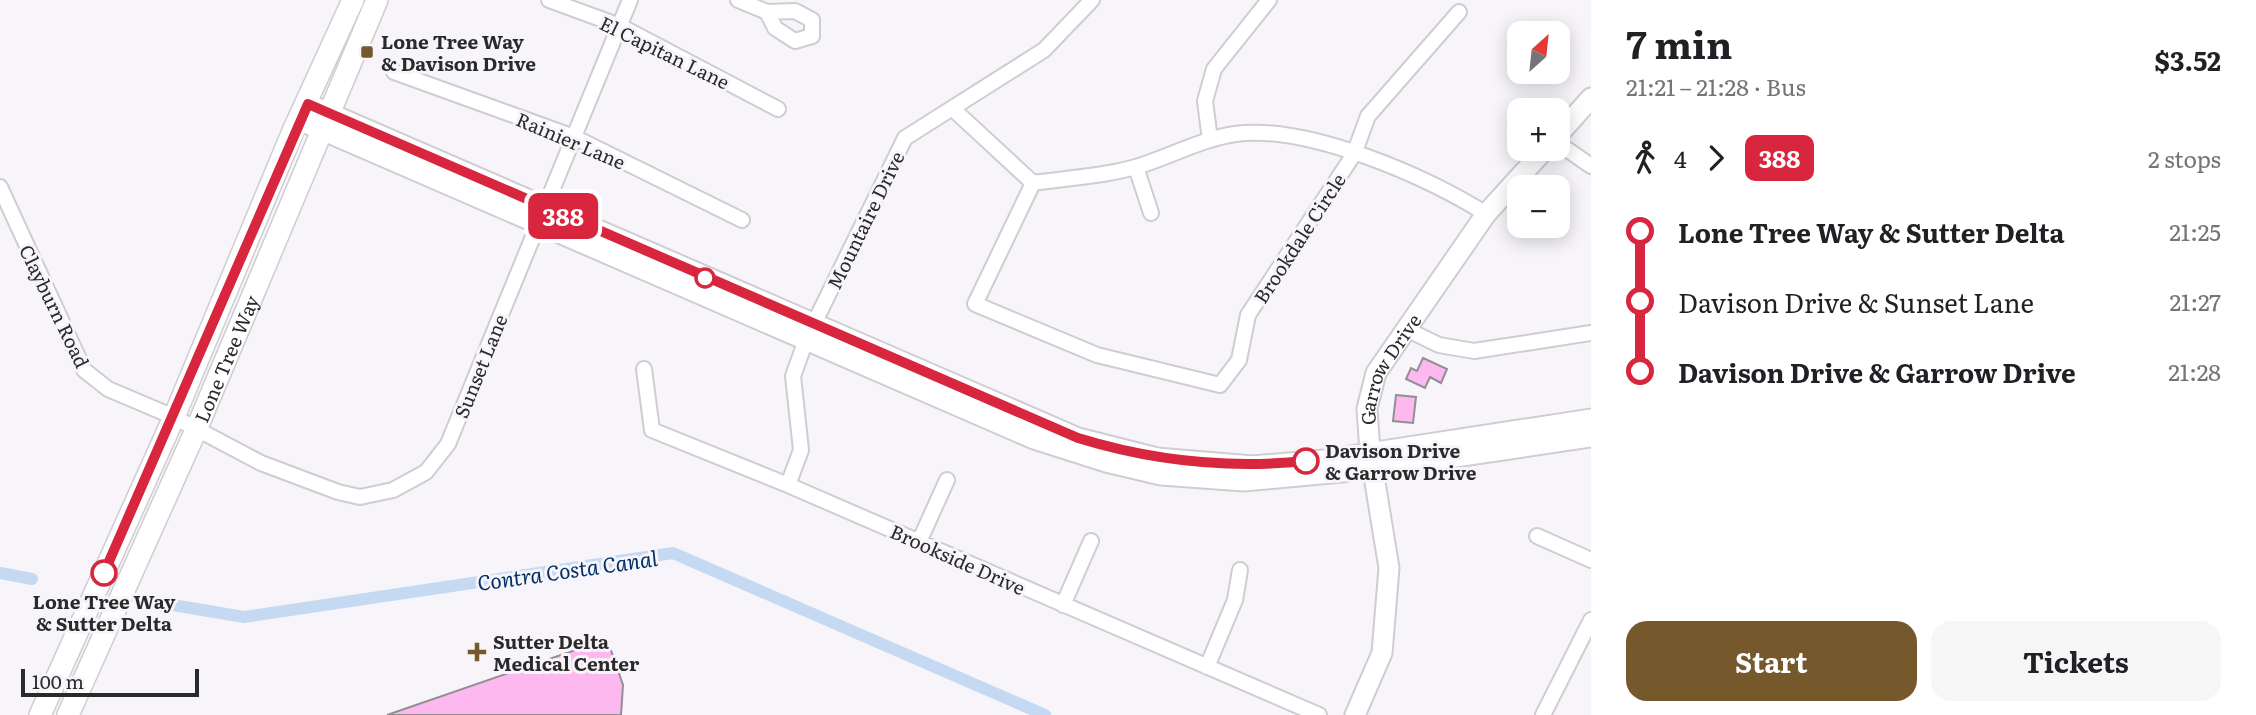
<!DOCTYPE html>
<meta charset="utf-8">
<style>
:root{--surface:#fff;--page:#f6f6f6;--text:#202124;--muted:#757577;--accent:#75582c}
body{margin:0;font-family:Literata,serif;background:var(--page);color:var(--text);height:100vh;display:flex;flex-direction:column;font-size:26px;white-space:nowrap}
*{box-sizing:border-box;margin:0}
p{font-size:23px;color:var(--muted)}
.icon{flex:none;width:38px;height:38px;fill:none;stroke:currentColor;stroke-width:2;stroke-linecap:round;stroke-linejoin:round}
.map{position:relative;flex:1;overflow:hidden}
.drawer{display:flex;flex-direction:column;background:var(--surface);width:665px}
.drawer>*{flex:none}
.badge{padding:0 14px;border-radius:10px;font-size:24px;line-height:46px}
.needle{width:46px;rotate:27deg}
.controls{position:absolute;left:1507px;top:21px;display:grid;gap:14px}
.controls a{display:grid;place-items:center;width:63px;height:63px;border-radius:14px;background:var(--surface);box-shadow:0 4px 18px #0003;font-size:35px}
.scale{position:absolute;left:21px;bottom:18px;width:178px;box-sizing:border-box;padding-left:7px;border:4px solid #2b2a2b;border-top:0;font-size:19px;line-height:24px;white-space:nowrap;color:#2b2a2b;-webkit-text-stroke:5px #f7f5f9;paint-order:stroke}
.map>.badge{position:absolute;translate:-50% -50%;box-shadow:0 0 0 4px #fff}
.legs{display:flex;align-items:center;gap:10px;height:77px;padding:0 35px;font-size:23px}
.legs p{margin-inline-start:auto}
.headline{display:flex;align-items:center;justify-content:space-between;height:119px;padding:0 35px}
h1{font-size:38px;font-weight:700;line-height:52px}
.action{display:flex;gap:14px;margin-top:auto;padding:14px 35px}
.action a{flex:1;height:80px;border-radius:21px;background:var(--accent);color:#fff;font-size:28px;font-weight:700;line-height:80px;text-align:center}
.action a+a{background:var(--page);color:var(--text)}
ul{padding:0 35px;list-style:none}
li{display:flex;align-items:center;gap:24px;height:70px;font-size:26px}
li i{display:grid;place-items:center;width:10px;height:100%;margin:0 9px;background:currentColor}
li i::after{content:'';width:18px;height:18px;margin:-9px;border:5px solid;border-radius:50%;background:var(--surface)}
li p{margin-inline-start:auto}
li:first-child i{background:linear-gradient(#0000 50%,currentColor 0)}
li:last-child i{background:linear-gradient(currentColor 50%,#0000 0)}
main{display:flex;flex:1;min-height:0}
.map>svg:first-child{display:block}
</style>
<main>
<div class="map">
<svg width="1591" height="715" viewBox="0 0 1591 715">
<rect width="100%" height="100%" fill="#f7f5f9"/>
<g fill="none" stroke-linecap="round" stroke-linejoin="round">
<!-- canal -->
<path stroke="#c5d9f3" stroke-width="12" d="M0,573L32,579
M143,600L244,617L673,553L1045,715"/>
</g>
<!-- building -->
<path fill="#fdb8ef" stroke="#928e91" stroke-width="2" d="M1423,358L1447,369L1441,383L1430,377L1425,388L1406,379L1411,368L1417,371Z
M1396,395L1416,397L1413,423L1393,421Z
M607,639L623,685L621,715H387Z"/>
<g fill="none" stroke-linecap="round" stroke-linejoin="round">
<!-- street casing -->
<g stroke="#cfcdd1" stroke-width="18">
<path id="street" d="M549,0L620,26L778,109
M738,0L767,12L795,11L812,20V36L795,41L775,28L767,12
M394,72L574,137L742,220
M953,109L1033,183C1067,178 1106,176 1139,166C1171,156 1202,139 1235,134C1306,124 1427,176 1486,214
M1210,140L1205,101L1214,69L1269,0
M1558,143L1591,166
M1136,167L1151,213
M1033,183L975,304L1097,355L1220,385L1239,360L1248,315L1354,154L1368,116L1459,12
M0,187L84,370L108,389L174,417L261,463L338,492L360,497L393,490L426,472L448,444L630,0
M1406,329L1439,345L1474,351L1591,333
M644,369L652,430L788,485L1319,715
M788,485L801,450L793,376L806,340L905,138L1044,50L1092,0
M1537,536L1591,560
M919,542L947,480
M1063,605L1091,541
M1207,667L1235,600L1240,570
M1543,715L1591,620"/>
</g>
<!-- secondary casing -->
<g stroke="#cfcdd1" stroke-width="23">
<g id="secondary">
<path d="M308,104L1078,438L1157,458L1252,466L1324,460L1591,419"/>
<path d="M299,120L1034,439L1106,462L1161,475L1244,481L1374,469L1591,437"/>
<path d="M1558,135L1591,98"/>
<path id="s1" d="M1355,715L1382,653L1389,568L1370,452L1367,409L1376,373L1486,214L1545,149"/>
</g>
</g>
<!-- primary casing -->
<g stroke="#cfcdd1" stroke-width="24">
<g id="primary">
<path d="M40,715L174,417L293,131L353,0"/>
<path id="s2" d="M68,715L196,430L377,0"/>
</g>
</g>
<!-- street -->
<use href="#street" stroke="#fff" stroke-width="14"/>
<!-- secondary -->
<use href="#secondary" stroke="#fff" stroke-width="19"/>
<!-- primary -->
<use href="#primary" stroke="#fff" stroke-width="21"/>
</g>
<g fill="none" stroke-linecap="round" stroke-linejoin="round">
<!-- line-1 casing -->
<g stroke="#fff" stroke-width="16">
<path id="line-1" d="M104,573L308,104L1078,438C1153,461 1228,469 1306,461"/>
</g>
<!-- line-1 -->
<use href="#line-1" stroke="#d7263d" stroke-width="10"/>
</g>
<!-- markers -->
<g fill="#75582c" stroke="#f7f5f9" stroke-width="2.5">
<rect x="360" y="45" width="14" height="14" rx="3.5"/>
<path d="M473.5 641.5h7v7h7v7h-7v7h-7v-7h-7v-7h7z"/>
</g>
<g fill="#fff" stroke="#d7263d" stroke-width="3.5">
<circle cx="705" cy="278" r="9"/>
<circle cx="1306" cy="461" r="12"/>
<circle cx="104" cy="573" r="12"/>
</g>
<g text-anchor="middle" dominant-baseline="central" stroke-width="6" stroke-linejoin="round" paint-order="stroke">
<!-- poi labels -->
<g font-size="19" font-weight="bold" fill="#2b2a2b" stroke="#f7f5f9" text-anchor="start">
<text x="381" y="41">Lone Tree Way<tspan x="381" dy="22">&amp; Davison Drive</tspan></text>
<text x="493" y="641">Sutter Delta<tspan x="493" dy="22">Medical Center</tspan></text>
</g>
<!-- street labels -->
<g font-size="19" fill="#2b2a2b" stroke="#f7f5f9">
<text transform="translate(665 52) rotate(26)">El Capitan Lane</text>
<text transform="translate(571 140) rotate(23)">Rainier Lane</text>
<text transform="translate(865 220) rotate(-64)">Mountaire Drive</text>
<text transform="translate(1299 238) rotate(-57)">Brookdale Circle</text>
<text transform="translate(55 306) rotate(64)">Clayburn Road</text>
<text stroke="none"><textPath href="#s2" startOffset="390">Lone Tree Way</textPath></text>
<text transform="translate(480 366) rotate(-68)">Sunset Lane</text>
<text stroke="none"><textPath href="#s1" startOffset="359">Garrow Drive</textPath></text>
<text transform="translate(958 559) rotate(24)">Brookside Drive</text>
</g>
<!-- stop labels -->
<g font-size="19" font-weight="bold" fill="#2b2a2b" stroke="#f7f5f9" text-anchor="start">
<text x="1325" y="450">Davison Drive<tspan x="1325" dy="22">&amp; Garrow Drive</tspan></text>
<text x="104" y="601" text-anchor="middle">Lone Tree Way<tspan x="104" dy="22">&amp; Sutter Delta</tspan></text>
</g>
<!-- water labels -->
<g font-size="21" font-style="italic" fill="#013067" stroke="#f7f5f9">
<text transform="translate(567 569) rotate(-8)">Contra Costa Canal</text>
</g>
</g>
</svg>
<div class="controls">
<a><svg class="needle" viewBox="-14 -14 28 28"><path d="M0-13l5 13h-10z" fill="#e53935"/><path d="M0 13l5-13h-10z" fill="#757577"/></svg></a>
<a>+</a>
<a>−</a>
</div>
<div class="scale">100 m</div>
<b class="badge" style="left:563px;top:216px;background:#d7263d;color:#fff">388</b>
</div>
<section class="drawer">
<div class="headline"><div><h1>7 min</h1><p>21:21 – 21:28 · Bus</p></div><b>$3.52</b></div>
<div class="legs"><svg class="icon" aria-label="walk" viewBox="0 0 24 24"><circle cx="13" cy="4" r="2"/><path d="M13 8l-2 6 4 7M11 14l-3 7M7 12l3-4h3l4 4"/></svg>4<svg class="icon" aria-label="forward" viewBox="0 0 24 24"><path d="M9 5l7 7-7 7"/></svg><b class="badge" style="background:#d7263d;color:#fff">388</b><p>2 stops</p></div>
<ul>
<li><i style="color:#d7263d"></i><b>Lone Tree Way &amp; Sutter Delta</b><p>21:25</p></li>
<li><i style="color:#d7263d"></i><span>Davison Drive &amp; Sunset Lane</span><p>21:27</p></li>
<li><i style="color:#d7263d"></i><b>Davison Drive &amp; Garrow Drive</b><p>21:28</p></li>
</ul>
<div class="action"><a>Start</a><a>Tickets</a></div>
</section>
</main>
